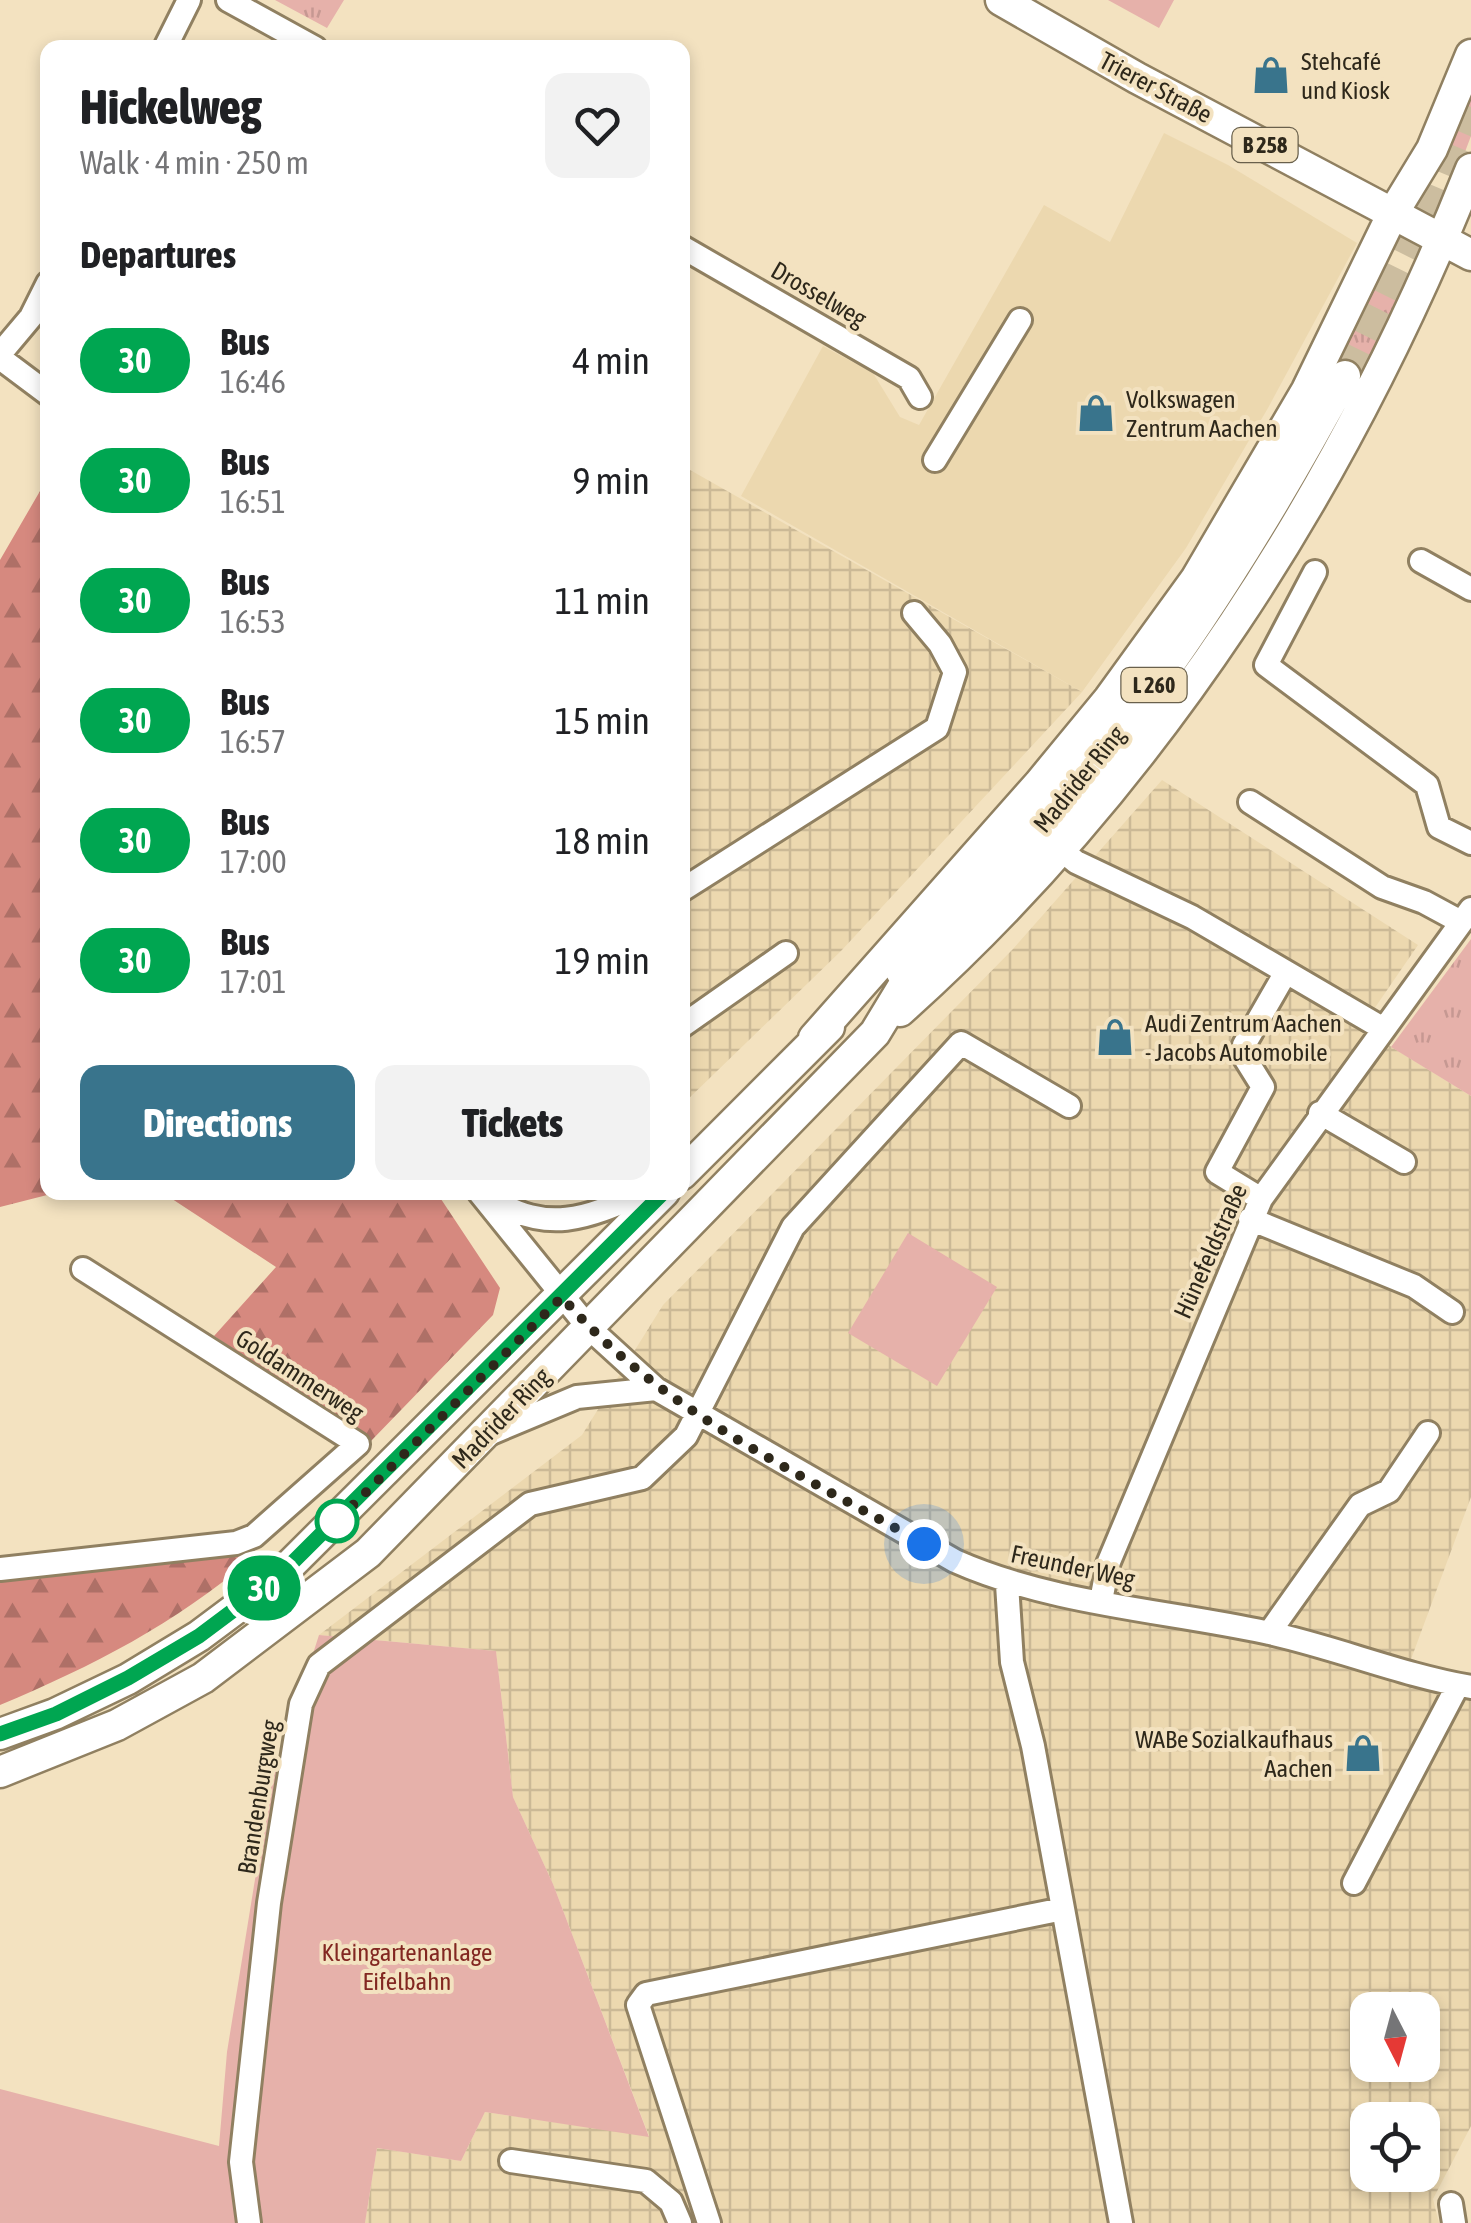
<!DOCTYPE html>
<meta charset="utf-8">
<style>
:root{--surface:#fff;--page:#f2f2f2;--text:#202124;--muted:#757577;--accent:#39748c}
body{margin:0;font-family:"Asap Condensed",sans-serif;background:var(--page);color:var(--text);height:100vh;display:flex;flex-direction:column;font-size:38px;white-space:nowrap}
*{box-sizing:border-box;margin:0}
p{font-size:32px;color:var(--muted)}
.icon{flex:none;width:55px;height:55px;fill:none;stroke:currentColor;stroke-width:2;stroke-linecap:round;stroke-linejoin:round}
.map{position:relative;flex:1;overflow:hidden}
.side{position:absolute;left:40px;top:40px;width:650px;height:1160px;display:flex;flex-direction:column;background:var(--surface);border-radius:20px;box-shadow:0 5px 15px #0003}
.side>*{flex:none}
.badge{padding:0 20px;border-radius:32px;font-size:35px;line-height:65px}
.needle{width:65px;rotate:174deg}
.buttons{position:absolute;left:1350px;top:1992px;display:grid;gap:20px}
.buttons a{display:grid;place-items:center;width:90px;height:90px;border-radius:20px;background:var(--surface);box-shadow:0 5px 15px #0003;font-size:50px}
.you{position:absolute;width:50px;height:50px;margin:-25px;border:8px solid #fff;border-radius:50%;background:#1a73e8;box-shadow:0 0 0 15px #1a73e833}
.map>.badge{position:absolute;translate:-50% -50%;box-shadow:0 0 0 5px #fff}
h2{padding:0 40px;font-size:38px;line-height:90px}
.round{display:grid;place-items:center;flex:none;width:105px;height:105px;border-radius:20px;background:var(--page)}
.summary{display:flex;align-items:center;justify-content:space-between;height:170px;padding:0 40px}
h1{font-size:48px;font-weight:800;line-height:75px}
.primary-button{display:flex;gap:20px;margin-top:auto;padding:20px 40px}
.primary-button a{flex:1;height:115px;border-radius:20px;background:var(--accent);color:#fff;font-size:40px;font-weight:800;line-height:115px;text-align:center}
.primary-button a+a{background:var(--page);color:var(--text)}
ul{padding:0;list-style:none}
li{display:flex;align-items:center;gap:30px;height:120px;padding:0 40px}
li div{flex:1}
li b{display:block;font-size:38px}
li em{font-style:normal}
li .badge{min-width:110px;font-weight:700;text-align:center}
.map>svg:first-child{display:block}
</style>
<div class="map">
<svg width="1471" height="2223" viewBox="0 0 1471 2223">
<defs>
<pattern id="industrial-grid" width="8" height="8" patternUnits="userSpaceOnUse" patternTransform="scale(2.5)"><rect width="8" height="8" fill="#ecd8af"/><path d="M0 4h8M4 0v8" fill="none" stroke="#cbb996"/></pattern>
<pattern id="grass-tufts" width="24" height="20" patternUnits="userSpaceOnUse" patternTransform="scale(2.5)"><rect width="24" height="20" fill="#e6b1aa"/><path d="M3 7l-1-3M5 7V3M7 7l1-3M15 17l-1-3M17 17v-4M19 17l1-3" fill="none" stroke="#c69892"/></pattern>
<pattern id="forest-firs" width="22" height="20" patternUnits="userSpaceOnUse" patternTransform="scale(2.5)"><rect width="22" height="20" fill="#d6897f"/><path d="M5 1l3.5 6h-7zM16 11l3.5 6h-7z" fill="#ae7067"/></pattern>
</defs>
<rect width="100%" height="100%" fill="#f3e2c0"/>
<!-- built -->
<path fill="#ecd8af" d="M1164,133L1228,165L1357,243L1268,408L1186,548L1082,692L741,496L823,346L873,373L900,417L919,425L1044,205L1110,242Z"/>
<!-- industrial -->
<path fill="url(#industrial-grid)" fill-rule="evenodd" d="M683,466L1082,692L841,951L683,1104Z
M1162,780L1418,945L1361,1028L1471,1096V1497L1403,1681L1471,1691V2126L1433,2199L1439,2223H365L377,2148L461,2161L485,2112L649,2136L553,1884L513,1797L496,1651L319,1635L582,1435L663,1305L1013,949ZM1368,2010H1422V2065H1368ZM1368,2120H1422V2175H1368Z"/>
<!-- grass -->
<path fill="url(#grass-tufts)" d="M275,0H344L327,28Z
M1471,85V136L1457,173L1437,164Z
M1377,274L1399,292L1359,388L1328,372Z
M1471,939V1096L1391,1047Z"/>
<!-- forest -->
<path fill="url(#forest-firs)" d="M47,479L48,1192L55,1193L0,1207V560Z
M163,1193H437L500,1288L493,1315L371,1441L214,1336L276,1267Z
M251,1550L252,1558C175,1624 93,1666 0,1705V1581Z"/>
<!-- garden -->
<path fill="#e6b1aa" d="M1108,0H1174L1159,28Z
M908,1233L997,1287L937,1386L848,1333Z
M319,1635L496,1651L513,1797L553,1884L649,2137L485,2112L461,2161L377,2148L365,2223H0V2089L219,2146L227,2052L270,1787Z"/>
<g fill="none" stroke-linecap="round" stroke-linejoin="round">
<!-- major-tunnel -->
<path stroke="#ccbd9f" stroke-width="30" stroke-dasharray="30 15" stroke-linecap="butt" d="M1345,376L1432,200L1471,107"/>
<!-- minor casing -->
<g stroke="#908061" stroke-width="28">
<path id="minor" d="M228,0L315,48
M165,48L189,0
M682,247L909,378L920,397
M0,354L31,317L48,283
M0,358L48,394
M935,460L1020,320
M1421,561L1471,589
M1315,572L1266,665L1427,785L1439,827L1471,843
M1250,802L1382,887L1424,902L1461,922
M1059,848L1076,862L1192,917L1382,1028
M682,890L937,728L955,672L940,644L914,613
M682,1026L786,953
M1320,1113L1404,1162
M479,1192L588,1327L656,1389L955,1561C1052,1604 1162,1610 1265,1632C1335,1647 1401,1675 1471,1687
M490,1198C549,1235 586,1218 646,1192
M1261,1199L1217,1172L1263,1087L1243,1055L1244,1045L1286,972
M1250,1219L1414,1286L1452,1312
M491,1433L577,1397L656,1389
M0,1569L236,1543L254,1536L358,1444L83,1269
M1007,1584L1012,1662L1033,1746L1121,2223
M1101,1601L1108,1564L1261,1199L1471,909
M1269,1633L1360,1505L1389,1491L1428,1433
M1354,1883L1458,1685
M511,2161L646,2181L671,2202L680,2223
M1451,2204L1454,2223
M249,2223L241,2162L269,1903L301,1704L319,1665L530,1504L642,1478L686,1436L793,1227L961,1043L1069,1106
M709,2223L638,2005L646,1994L1063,1909"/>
</g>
<!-- major casing -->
<g stroke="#908061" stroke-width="35">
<path id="major" d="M1001,0L1137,78L1471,255
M902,973L918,962C994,879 1071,797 1138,707C1216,602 1283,491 1345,376
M900,1011C1156,782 1345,486 1471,169
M814,1038L1039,784L1109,699L1196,579L1307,390L1393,213L1432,149L1471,55
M682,1174L829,1027
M0,1734L55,1714L128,1679L199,1636L278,1577L664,1192
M0,1772L117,1725L203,1678L368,1553L875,1033L918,962"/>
</g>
<!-- minor -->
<use href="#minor" stroke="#fff" stroke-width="22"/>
<!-- major -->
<use href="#major" stroke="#fff" stroke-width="30"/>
</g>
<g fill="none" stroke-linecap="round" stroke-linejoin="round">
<!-- line casing -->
<g stroke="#fff" stroke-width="22">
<path id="line" d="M0,1734L56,1714L128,1678L199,1636L278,1577L664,1192"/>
</g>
<!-- line -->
<use href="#line" stroke="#00a651" stroke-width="15"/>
<!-- walk -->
<path stroke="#2e281b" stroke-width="10" stroke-dasharray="0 18" d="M337,1521L326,1532L562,1297C659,1410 795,1471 924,1544"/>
</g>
<!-- icons -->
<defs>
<g id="shop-bare" transform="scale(3)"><path d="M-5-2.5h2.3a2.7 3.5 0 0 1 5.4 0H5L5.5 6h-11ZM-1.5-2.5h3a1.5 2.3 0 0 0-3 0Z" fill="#39748c" stroke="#f3e2c0" stroke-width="2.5" paint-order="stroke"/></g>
</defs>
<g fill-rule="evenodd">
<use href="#shop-bare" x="1271" y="75"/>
<use href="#shop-bare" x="1096" y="413"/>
<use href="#shop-bare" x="1115" y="1037"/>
<use href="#shop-bare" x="1363" y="1753"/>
</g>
<!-- markers -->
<circle fill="#fff" stroke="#00a651" stroke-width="5" cx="337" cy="1521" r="20"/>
<g text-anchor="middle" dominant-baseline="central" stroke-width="8" stroke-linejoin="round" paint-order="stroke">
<!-- shield labels -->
<g fill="#f3e2c0" stroke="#69604c" stroke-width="2.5">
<rect x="1232.5" y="128" width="65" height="34" rx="8"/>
<rect x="1121.5" y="668" width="65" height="34" rx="8"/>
</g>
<g font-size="22" font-weight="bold" fill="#2e281b">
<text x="1265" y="145">B 258</text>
<text x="1154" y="685">L 260</text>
</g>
<!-- poi labels -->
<g font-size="25" fill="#2e281b" stroke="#f3e2c0" text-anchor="start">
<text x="1301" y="61">Stehcafé<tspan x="1301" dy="29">und Kiosk</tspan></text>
<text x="1126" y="399">Volkswagen<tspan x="1126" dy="29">Zentrum Aachen</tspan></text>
<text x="1145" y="1023">Audi Zentrum Aachen<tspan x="1145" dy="29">- Jacobs Automobile</tspan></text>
<text x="1333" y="1739" text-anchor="end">WABe Sozialkaufhaus<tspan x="1333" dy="29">Aachen</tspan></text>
</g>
<!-- street labels -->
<g font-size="25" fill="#2e281b" stroke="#f3e2c0">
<text transform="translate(1156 87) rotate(28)">Trierer Straße</text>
<text transform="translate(819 294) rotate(30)">Drosselweg</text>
<text transform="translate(1079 779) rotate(-51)">Madrider Ring</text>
<text transform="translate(1210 1251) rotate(-66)">Hünefeldstraße</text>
<text transform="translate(300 1375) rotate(33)">Goldammerweg</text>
<text transform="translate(501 1418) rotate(-46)">Madrider Ring</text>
<text transform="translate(1073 1566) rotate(12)">Freunder Weg</text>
<text transform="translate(258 1797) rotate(-81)">Brandenburgweg</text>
</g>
<!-- park labels -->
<g font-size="25" fill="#822721" stroke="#f3e2c0">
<text x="407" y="1952">Kleingartenanlage<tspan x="407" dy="29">Eifelbahn</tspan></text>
</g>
</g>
</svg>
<div class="buttons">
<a><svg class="needle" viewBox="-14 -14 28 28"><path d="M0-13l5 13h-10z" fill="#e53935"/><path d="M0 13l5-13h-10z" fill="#757577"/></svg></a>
<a><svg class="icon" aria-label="locate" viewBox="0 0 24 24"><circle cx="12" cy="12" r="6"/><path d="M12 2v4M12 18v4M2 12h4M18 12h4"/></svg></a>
</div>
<div class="you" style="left:924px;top:1544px"></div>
<b class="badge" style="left:264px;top:1588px;background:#00a651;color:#fff">30</b>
<section class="side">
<div class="summary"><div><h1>Hickelweg</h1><p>Walk · 4 min · 250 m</p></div><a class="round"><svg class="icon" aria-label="heart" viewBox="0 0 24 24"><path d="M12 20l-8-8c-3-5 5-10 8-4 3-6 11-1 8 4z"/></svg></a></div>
<h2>Departures</h2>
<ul>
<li><span class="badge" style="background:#00a651;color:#fff">30</span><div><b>Bus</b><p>16:46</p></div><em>4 min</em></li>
<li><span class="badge" style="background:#00a651;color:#fff">30</span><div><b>Bus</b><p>16:51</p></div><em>9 min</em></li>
<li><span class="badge" style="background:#00a651;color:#fff">30</span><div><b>Bus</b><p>16:53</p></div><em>11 min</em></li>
<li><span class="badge" style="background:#00a651;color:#fff">30</span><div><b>Bus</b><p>16:57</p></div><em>15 min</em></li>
<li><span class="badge" style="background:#00a651;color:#fff">30</span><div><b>Bus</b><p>17:00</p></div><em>18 min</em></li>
<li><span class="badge" style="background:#00a651;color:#fff">30</span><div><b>Bus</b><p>17:01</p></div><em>19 min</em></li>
</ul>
<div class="primary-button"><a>Directions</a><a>Tickets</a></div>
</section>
</div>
